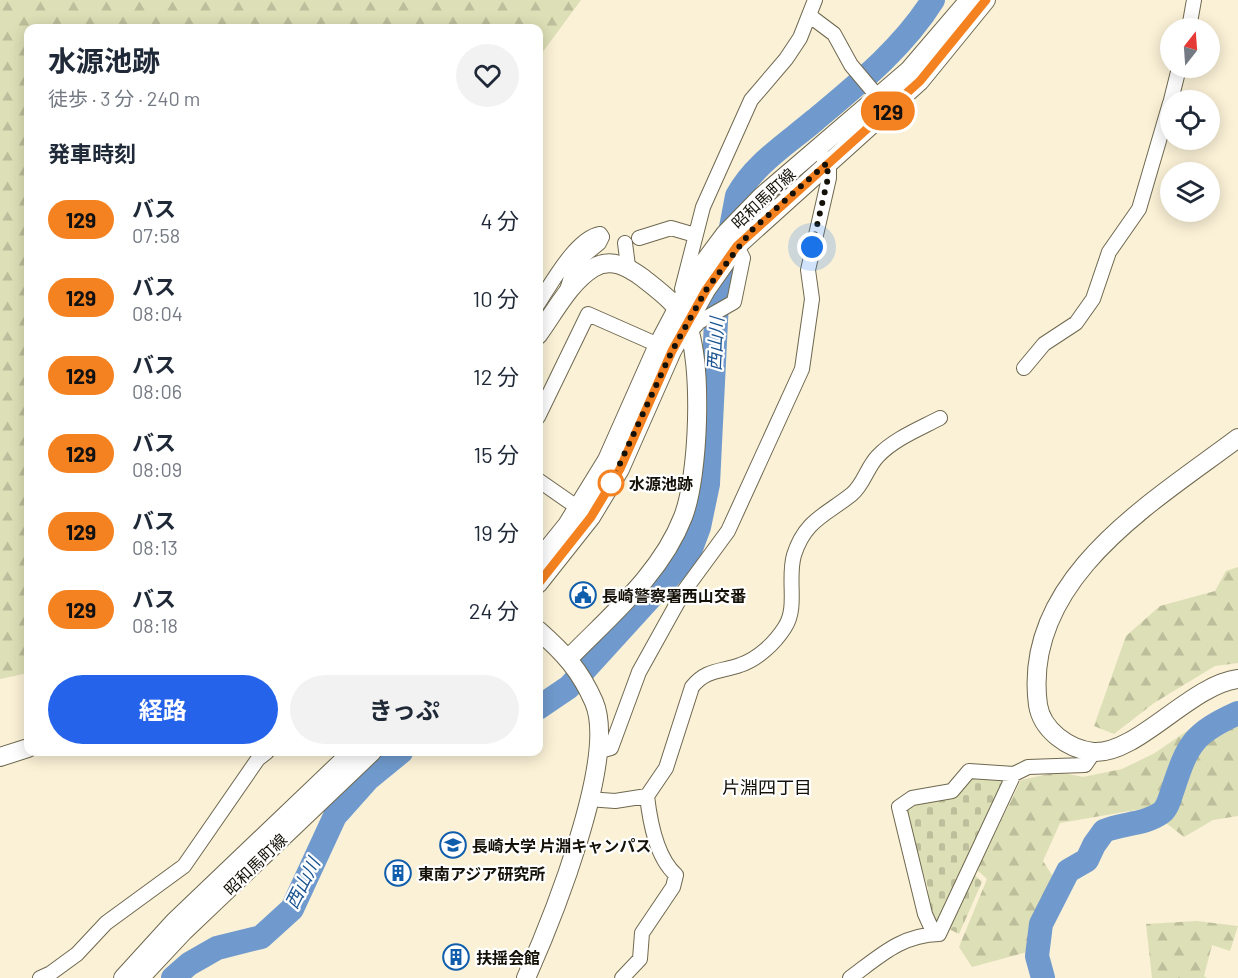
<!DOCTYPE html>
<html lang="ja">
<meta charset="utf-8">
<style>
:root{--surface:#fff;--page:#f2f2f3;--text:#1f2937;--muted:#747a83;--accent:#2563eb}
body{margin:0;font-family:Barlow,"Noto Sans JP",sans-serif;background:var(--page);color:var(--text);height:100vh;display:flex;flex-direction:column;font-size:22px;white-space:nowrap}
*{box-sizing:border-box;margin:0}
p{font-size:20px;color:var(--muted)}
.icon{flex:none;width:33px;height:33px;fill:none;stroke:currentColor;stroke-width:2;stroke-linecap:round;stroke-linejoin:round}
.map{position:relative;flex:1;overflow:hidden}
.details{position:absolute;left:24px;top:24px;width:519px;height:732px;display:flex;flex-direction:column;background:var(--surface);border-radius:12px;box-shadow:0 3px 15px #0003}
.details>*{flex:none}
.badge{padding:0 12px;border-radius:20px;font-size:21px;line-height:39px}
.needle{width:39px;rotate:17deg}
.tools{position:absolute;left:1160px;top:18px;display:grid;gap:12px}
.tools a{display:grid;place-items:center;width:60px;height:60px;border-radius:50%;background:var(--surface);box-shadow:0 3px 15px #0003;font-size:30px}
.you{position:absolute;width:30px;height:30px;margin:-15px;border:4px solid #fff;border-radius:50%;background:#1a73e8;box-shadow:0 0 0 9px #1a73e833}
.map>.badge{position:absolute;translate:-50% -50%;box-shadow:0 0 0 3px #fff}
h2{padding:0 24px;font-size:22px;line-height:54px}
.round{display:grid;place-items:center;flex:none;width:63px;height:63px;border-radius:32px;background:var(--page)}
.headline{display:flex;align-items:center;justify-content:space-between;height:102px;padding:0 24px}
h1{font-size:28px;font-weight:700;line-height:45px}
.action{display:flex;gap:12px;margin-top:auto;padding:12px 24px}
.action a{flex:1;height:69px;border-radius:36px;background:var(--accent);color:#fff;font-size:24px;font-weight:700;line-height:69px;text-align:center}
.action a+a{background:var(--page);color:var(--text)}
ul{padding:0;list-style:none}
li{display:flex;align-items:center;gap:18px;height:78px;padding:0 24px}
li div{flex:1}
li b{display:block;font-size:22px}
li em{font-style:normal}
li .badge{min-width:66px;font-weight:700;text-align:center}
.map>svg:first-child{display:block}
</style>
<div class="map">
<svg width="1238" height="978" viewBox="0 0 1238 978">
<defs>
<pattern id="forest-firs" width="22" height="20" patternUnits="userSpaceOnUse" patternTransform="scale(1.5)"><rect width="22" height="20" fill="#dddfb6"/><path d="M5 1l3.5 6h-7zM16 11l3.5 6h-7z" fill="#bdbe9b"/></pattern>
<pattern id="cemetery-stones" width="16" height="16" patternUnits="userSpaceOnUse" patternTransform="scale(1.5)"><rect width="16" height="16" fill="#dddfb6"/><path d="M2 7V4a2 2 0 0 1 4 0v3zM10 15v-3a2 2 0 0 1 4 0v3z" fill="#bdbe9b"/></pattern>
</defs>
<rect width="100%" height="100%" fill="#faf1d6"/>
<!-- forest -->
<path fill="url(#forest-firs)" d="M0,0H581L539,57L538,28H28V673L0,679Z
M1238,567V663L1215,666L1154,703L1114,734L1094,726L1126,636L1160,606L1215,591L1226,571Z
M1238,701V816L1213,820L1184,837L1147,808L1060,823L1043,861L1057,883L1033,930L1031,951L972,967L959,947L987,879L977,870L1021,780L1058,772L1083,777L1122,769L1155,753L1217,710Z
M1197,921L1238,926L1230,951L1212,945L1204,976L1207,978H1152L1146,924Z"/>
<!-- cemetery -->
<path fill="url(#cemetery-stones)" d="M970,775L1005,778L964,865L982,882L959,934L935,922L929,905L928,888L904,811L912,803Z"/>
<g fill="none" stroke-linecap="round" stroke-linejoin="round">
<!-- river -->
<path stroke="#709acd" stroke-width="24" d="M538,708L569,687L671,575L689,554L699,527L708,484L717,301L737,196C754,164 788,143 815,120C858,84 903,48 933,0
M173,978L189,964L217,948L261,937L292,909L335,816L368,779L401,752
M1043,978L1037,956L1041,924L1068,871L1087,860L1094,845L1104,831C1122,823 1144,825 1161,813C1168,808 1170,797 1173,789C1188,743 1194,733 1238,713"/>
<!-- street casing -->
<g stroke="#6f6850" stroke-width="16">
<path id="street" d="M810,16L834,34L851,65L883,103
M1189,28L1194,0
M1171,100L1179,68
M639,238L671,228L695,235
M625,243L628,266
M682,289L703,207L751,100L786,59L800,38L815,0
M538,304C551,284 576,238 600,234L602,237L599,243L576,262L567,290
M686,336L699,322L734,302L743,258L737,246
M1024,368L1044,344L1076,323L1093,299L1109,252L1139,209L1170,103
M538,417L588,314L665,348
M538,480L584,512
M600,751L611,748L639,672L684,591L728,531L802,369L812,299L808,270L829,178V169L818,148
M588,799L615,801L647,796
M934,934L925,914L899,807L912,798L952,791L969,771L1014,774L1028,767L1085,765L1094,752
M40,978L51,973L77,954L106,923L184,866L258,759L267,752
M622,978L640,959L642,933L673,887L676,875C656,857 650,822 647,796L666,768L692,687C706,669 721,672 740,665C758,659 775,643 785,627C798,607 787,579 794,555C805,520 826,515 852,494C864,484 867,467 878,456C894,439 919,429 940,418
M850,978C880,956 901,935 939,934L1014,774"/>
</g>
<!-- secondary casing -->
<g stroke="#6f6850" stroke-width="20">
<path id="secondary" d="M538,335C554,313 570,282 593,268C611,257 628,267 643,278C658,290 679,305 687,324C703,364 699,476 683,517C661,574 611,615 569,658
M1238,438C1153,502 1021,579 1038,705C1042,730 1068,749 1093,752C1137,755 1190,685 1238,679
M538,561L567,525L607,460L658,345L696,273L725,234L762,196L909,70L969,0
M538,584L591,517L620,469L672,351L706,290L737,246L920,81L986,0
M0,757L28,748
M123,978L174,922L352,752
M140,978L183,932L372,752
M526,978C551,922 618,758 594,702C580,670 564,653 538,630"/>
</g>
<!-- street -->
<use href="#street" stroke="#fff" stroke-width="14"/>
<!-- secondary -->
<use href="#secondary" stroke="#fff" stroke-width="18"/>
</g>
<g fill="none" stroke-linecap="round" stroke-linejoin="round">
<!-- line casing -->
<g stroke="#fff" stroke-width="14">
<path id="line" d="M538,584L591,517L620,469L672,351L706,290L737,246L920,81L986,0"/>
</g>
<!-- line -->
<use href="#line" stroke="#f58220" stroke-width="9"/>
<!-- walk -->
<path stroke="#141108" stroke-width="6" stroke-dasharray="0 10.8" d="M611,483L672,351L706,290L752,230L827,163L828,178L812,247"/>
</g>
<!-- icons -->
<defs>
<g id="civic-ring" transform="scale(1.35)"><circle r="9.5" fill="#fff" stroke="#0f5dab" stroke-width="1.5"/><path d="M-.6-6.5H3V-4.5H.6V-3L4-1V1h2V6H-6V1h2V-1L-.6-3ZM-1.2 2.5V6h2.4V2.5Z" fill="#0f5dab"/></g>
<g id="university-ring" transform="scale(1.35)"><circle r="9.5" fill="#fff" stroke="#0f5dab" stroke-width="1.5"/><path d="M0-5L7-2L0 1L-7-2ZM-4 1L0 2.5L4 1V4Q0 6-4 4Z" fill="#0f5dab"/></g>
<g id="building-ring" transform="scale(1.35)"><circle r="9.5" fill="#fff" stroke="#0f5dab" stroke-width="1.5"/><path d="M-4-6H4V6H1V3H-1V6H-4ZM-2.5-4.3h1.7v1.8h-1.7ZM.8-4.3h1.7v1.8H.8ZM-2.5-1h1.7V.8h-1.7ZM.8-1h1.7V.8H.8Z" fill="#0f5dab"/></g>
</defs>
<g fill-rule="evenodd">
<use href="#civic-ring" x="583" y="595"/>
<use href="#university-ring" x="453" y="845"/>
<use href="#building-ring" x="398" y="873"/>
<use href="#building-ring" x="456" y="957"/>
</g>
<!-- markers -->
<circle fill="#fff" stroke="#f58220" stroke-width="3" cx="611" cy="483" r="12"/>
<g text-anchor="middle" dominant-baseline="central" stroke-width="4.5" stroke-linejoin="round" paint-order="stroke">
<!-- street labels -->
<g font-size="16" fill="#141108" stroke="#fff">
<text transform="translate(763 198) rotate(-43)">昭和馬町線</text>
<text transform="translate(255 864) rotate(-44)">昭和馬町線</text>
</g>
<!-- stop labels -->
<g font-size="16" font-weight="bold" fill="#141108" stroke="#fff" text-anchor="start">
<text x="629" y="483">水源池跡</text>
</g>
<!-- poi labels -->
<g font-size="16" font-weight="bold" fill="#141108" stroke="#fff" text-anchor="start">
<text x="602" y="595">長崎警察署西山交番</text>
<text x="472" y="845">長崎大学 片淵キャンパス</text>
<text x="418" y="873">東南アジア研究所</text>
<text x="476" y="957">扶揺会館</text>
</g>
<!-- water labels -->
<g font-size="18" font-style="italic" fill="#1a5492" stroke="#fff">
<text transform="translate(715 344) rotate(-87)">西山川</text>
<text transform="translate(302 883) rotate(-63)">西山川</text>
</g>
<!-- neighbourhood labels -->
<g font-size="18" fill="#141108" stroke="#fff">
<text x="767" y="787">片淵四丁目</text>
</g>
</g>
</svg>
<div class="tools">
<a><svg class="needle" viewBox="-14 -14 28 28"><path d="M0-13l5 13h-10z" fill="#e53935"/><path d="M0 13l5-13h-10z" fill="#747a83"/></svg></a>
<a><svg class="icon" aria-label="locate" viewBox="0 0 24 24"><circle cx="12" cy="12" r="6"/><path d="M12 2v4M12 18v4M2 12h4M18 12h4"/></svg></a>
<a><svg class="icon" aria-label="layers" viewBox="0 0 24 24"><path d="M12 4l9 5-9 5-9-5zM3 14l9 5 9-5"/></svg></a>
</div>
<div class="you" style="left:812px;top:247px"></div>
<b class="badge" style="left:888px;top:111px;background:#f58220;color:#111">129</b>
<section class="details">
<div class="headline"><div><h1>水源池跡</h1><p>徒歩 · 3 分 · 240 m</p></div><a class="round"><svg class="icon" aria-label="heart" viewBox="0 0 24 24"><path d="M12 20l-8-8c-3-5 5-10 8-4 3-6 11-1 8 4z"/></svg></a></div>
<h2>発車時刻</h2>
<ul>
<li><span class="badge" style="background:#f58220;color:#111">129</span><div><b>バス</b><p>07:58</p></div><em>4 分</em></li>
<li><span class="badge" style="background:#f58220;color:#111">129</span><div><b>バス</b><p>08:04</p></div><em>10 分</em></li>
<li><span class="badge" style="background:#f58220;color:#111">129</span><div><b>バス</b><p>08:06</p></div><em>12 分</em></li>
<li><span class="badge" style="background:#f58220;color:#111">129</span><div><b>バス</b><p>08:09</p></div><em>15 分</em></li>
<li><span class="badge" style="background:#f58220;color:#111">129</span><div><b>バス</b><p>08:13</p></div><em>19 分</em></li>
<li><span class="badge" style="background:#f58220;color:#111">129</span><div><b>バス</b><p>08:18</p></div><em>24 分</em></li>
</ul>
<div class="action"><a>経路</a><a>きっぷ</a></div>
</section>
</div>
